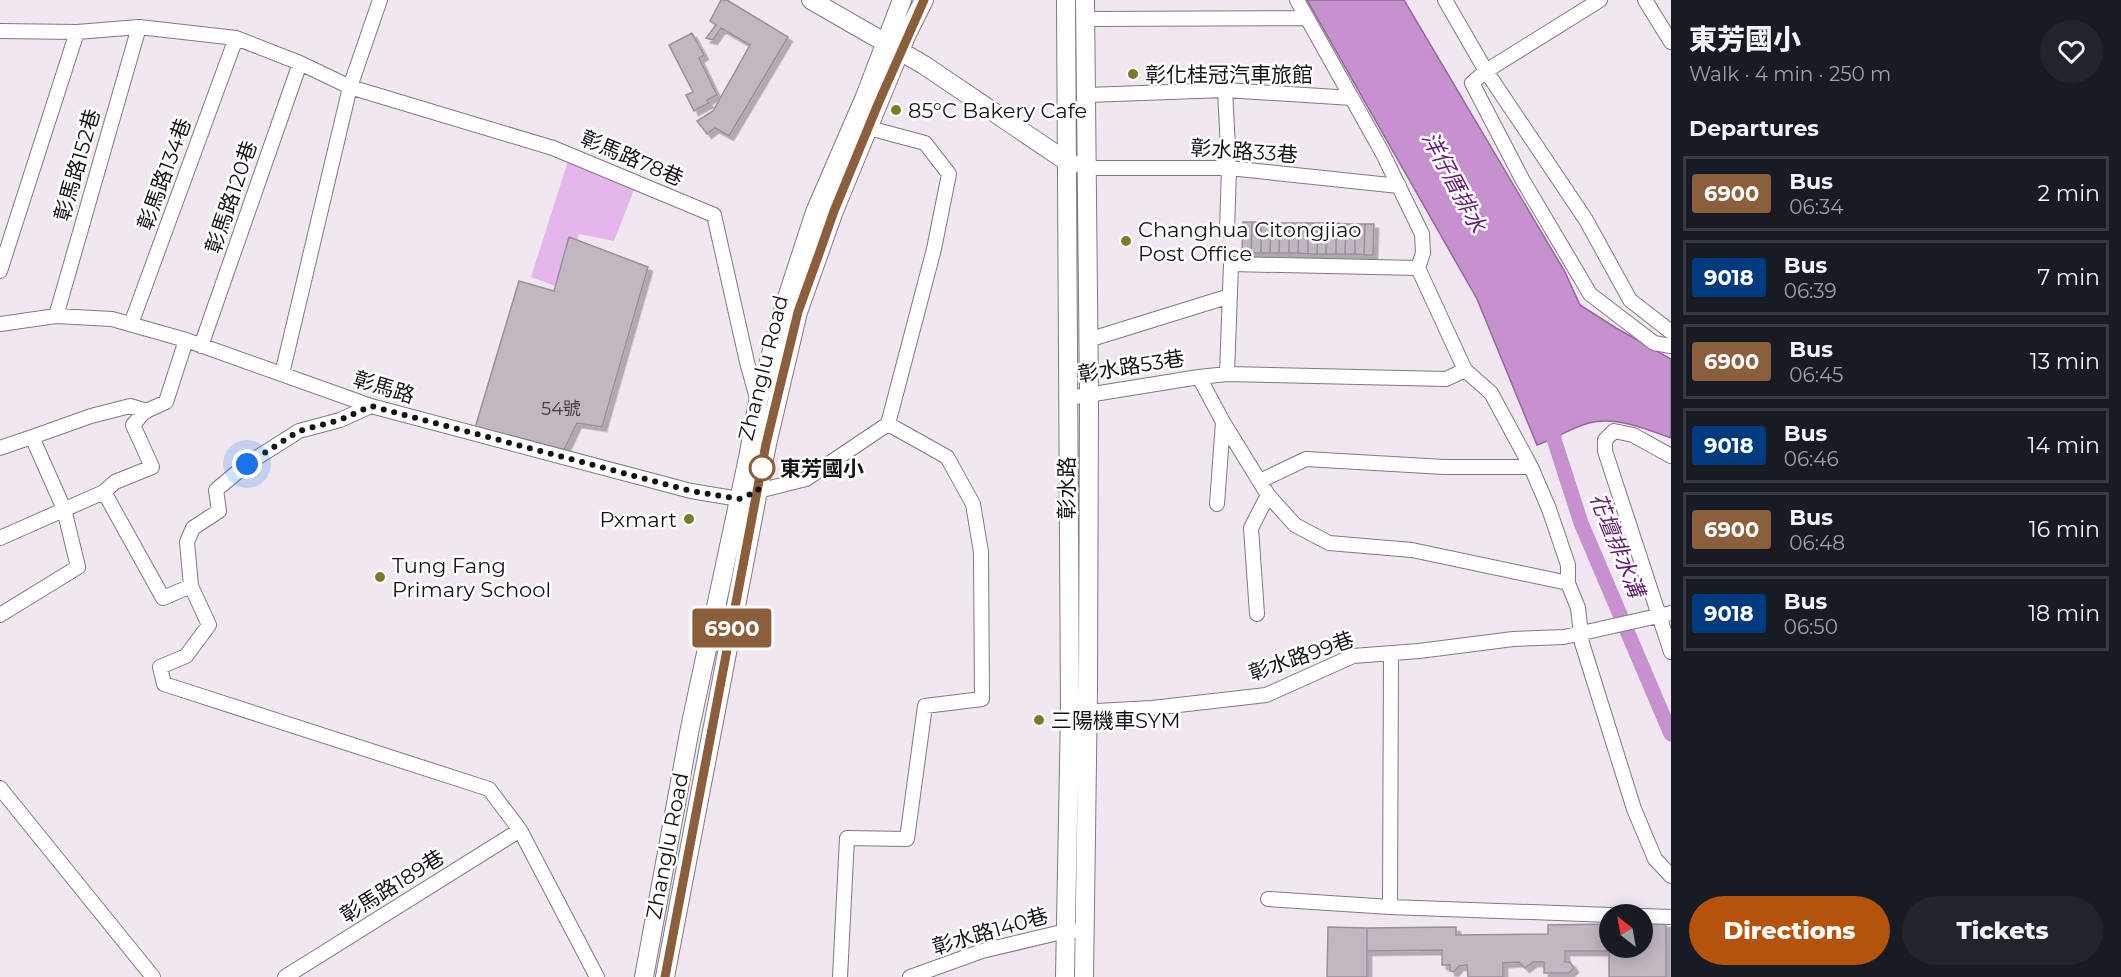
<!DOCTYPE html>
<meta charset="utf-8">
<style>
:root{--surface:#171b24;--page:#20242c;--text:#f1f3f6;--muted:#9ea1a6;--line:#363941;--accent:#b45309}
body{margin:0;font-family:Montserrat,"Noto Sans TC",sans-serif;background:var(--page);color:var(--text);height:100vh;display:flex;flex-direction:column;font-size:22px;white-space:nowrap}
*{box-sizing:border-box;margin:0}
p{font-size:20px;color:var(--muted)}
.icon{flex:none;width:33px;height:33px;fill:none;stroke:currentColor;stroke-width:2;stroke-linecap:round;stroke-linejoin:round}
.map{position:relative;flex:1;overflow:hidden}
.sheet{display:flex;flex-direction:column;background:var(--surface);width:450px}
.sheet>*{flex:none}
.badge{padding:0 12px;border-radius:4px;font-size:21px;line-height:39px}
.needle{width:39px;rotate:329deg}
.controls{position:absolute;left:1599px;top:904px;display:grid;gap:12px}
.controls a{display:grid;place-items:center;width:54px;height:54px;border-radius:50%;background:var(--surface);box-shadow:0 3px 15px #0003;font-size:30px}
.you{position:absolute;width:30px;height:30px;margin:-15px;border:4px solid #fff;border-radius:50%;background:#1a73e8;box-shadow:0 0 0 9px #1a73e833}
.map>.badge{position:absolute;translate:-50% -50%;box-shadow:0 0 0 3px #fff}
h2{padding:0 18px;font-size:22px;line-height:54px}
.round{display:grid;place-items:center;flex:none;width:63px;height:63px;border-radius:32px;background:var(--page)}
.summary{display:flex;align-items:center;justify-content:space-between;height:102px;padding:0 18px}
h1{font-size:28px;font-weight:800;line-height:45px}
.cta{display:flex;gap:12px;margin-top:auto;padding:12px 18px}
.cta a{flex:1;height:69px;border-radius:36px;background:var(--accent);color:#fff;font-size:24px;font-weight:800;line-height:69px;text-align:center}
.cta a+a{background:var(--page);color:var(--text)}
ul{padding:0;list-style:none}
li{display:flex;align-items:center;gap:18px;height:75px;margin:0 12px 9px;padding:0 6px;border:3px solid var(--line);border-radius:0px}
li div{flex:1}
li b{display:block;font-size:22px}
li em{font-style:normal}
li .badge{min-width:66px;font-weight:700;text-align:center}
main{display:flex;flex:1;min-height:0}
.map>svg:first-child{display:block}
</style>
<main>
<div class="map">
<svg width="1671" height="977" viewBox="0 0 1671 977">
<defs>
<filter id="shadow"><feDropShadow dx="4.5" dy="4.5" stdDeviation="0" flood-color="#0004"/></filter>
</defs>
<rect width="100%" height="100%" fill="#f0e7f1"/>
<!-- green -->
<path fill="#e4b6eb" d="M569,158L637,182L614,241L579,234L563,289L531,277Z"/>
<!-- water -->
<path fill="#c790cf" stroke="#926a98" stroke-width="1.5" d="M1307,0H1404L1565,272L1580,305L1616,328L1671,359V438C1646,429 1616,416 1589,423C1571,428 1554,439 1537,445L1477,299Z"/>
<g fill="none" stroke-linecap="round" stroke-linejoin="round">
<!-- canal -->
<path stroke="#c790cf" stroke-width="15" d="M1554,420V439L1581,523L1671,734"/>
</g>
<!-- building -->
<path fill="#c0b7c1" stroke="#99909a" stroke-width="1.5" filter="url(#shadow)" d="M721,0H727L788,37L729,136L715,128L707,134L697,121L713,111L750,45L721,28L713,40L706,38L716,25L710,21Z
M692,33L704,55L699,58L717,95L707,100L709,103L694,111L686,95L693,92L669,45Z
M1243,222H1252L1251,253L1242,252Z
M1252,222H1261V253H1251Z
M1261,222L1271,223L1270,253H1261Z
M1271,223H1280L1279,253H1270Z
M1280,223H1289V253H1279Z
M1289,223H1299L1298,253H1289Z
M1299,223H1308V254L1298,253Z
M1308,223H1318L1317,254H1308Z
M1318,223H1327L1326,254H1317Z
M1327,223H1336V254H1326Z
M1336,223L1346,224L1345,254H1336Z
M1346,224H1355V254H1345Z
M1355,224H1365L1364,255L1355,254Z
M1365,224H1374L1373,255H1364Z
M569,237L648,267L602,427L577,423L563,452L475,428L519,281L554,291Z
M1666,923V977H1609V951H1565V962H1570L1574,968L1569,973H1544V962H1533L1525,968L1519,962L1503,963V977H1468L1467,965L1459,966L1454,972L1450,971V965H1442V950L1367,951V928L1456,927V935L1548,934V925L1610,924V948H1642V924Z
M1328,927L1367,928V977H1327Z"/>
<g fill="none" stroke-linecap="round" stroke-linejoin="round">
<!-- minor casing -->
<g stroke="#817982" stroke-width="16">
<path id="minor" d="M1297,0L1382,152L1422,234L1423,253L1418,268L1465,370L1491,393L1531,467L1549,509L1568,565V583L1578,608L1582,643L1634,809L1655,859L1671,876
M1445,0L1486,71L1586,220L1630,300L1671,332
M1600,0L1486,71L1472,83L1522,179L1590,294L1654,343L1671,346
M1645,0L1671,42
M1086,19L1307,18
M0,31L77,32L139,27L236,38L300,63L350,87L553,148L714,215L747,362L758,402
M1225,90L1229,168L1227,231
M1087,95L1225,90L1352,98
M1086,168H1229L1399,186
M0,271L77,32
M56,316L139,27
M0,324L56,316L112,319L186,340L371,406L691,491L739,499L758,491L806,479L888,424L934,249L949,174L925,143L869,128
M131,324L236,38
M1088,340L1230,296
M201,346L300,63
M282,374L350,87L380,0
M1227,374L1231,264L1418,268
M1199,377L1223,422L1268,495L1295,525L1329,543L1412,550L1568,583
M1069,398L1199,377L1227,374L1446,379L1465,370
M32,437L91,416L130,406L147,411
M0,448L32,437L64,509L78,567L0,615
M1671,456L1633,435L1614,431L1605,440V451L1671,652
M1260,481L1306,459L1444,467H1531
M104,492L115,482L152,467L133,425L144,412L166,402L186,340
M1217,504L1223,422
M0,538L104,492L163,598L191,586L209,625L186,656L160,667L164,684L489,789L520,830L597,977
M191,586L187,542L193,528L219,511L216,490L247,464L299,431L340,420L371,406
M1257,614L1251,528L1268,495
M1078,712L1152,708L1266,695L1353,656L1419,651L1513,639L1564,637L1671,613
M0,788L153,977
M1268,899L1390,907L1611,915
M1390,907L1391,653
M1642,916L1671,917
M285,977L520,830
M840,977L847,838L907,839L925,706L982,699L981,552L973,504L947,457L888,424
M910,977L982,951L1066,931H1073"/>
</g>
<!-- major casing -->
<g stroke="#817982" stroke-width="20">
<path id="major" d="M811,0L924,65L1066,161L1073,164
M644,977L690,728L748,458L758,402L783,310L815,212L864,99L902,0
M665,977L767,444L798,312L834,211L906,36L924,0
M1065,977L1070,712L1066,0
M1084,977L1088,689L1089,395L1085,0"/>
</g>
<!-- minor -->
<use href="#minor" stroke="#fff" stroke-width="14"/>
<!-- major -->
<use href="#major" stroke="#fff" stroke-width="18"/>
</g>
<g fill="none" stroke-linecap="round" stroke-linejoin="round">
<!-- line casing -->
<g stroke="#fff" stroke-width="14">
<path id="line" d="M665,977L766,444L798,312L820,251L834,211L878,104L924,0"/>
</g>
<!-- line -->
<use href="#line" stroke="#8b5e3c" stroke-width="9"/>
<!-- walk -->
<path stroke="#161317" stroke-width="6" stroke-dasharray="0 10.8" d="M247,464L299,431L340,420L371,406L691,491L739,499L758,491L762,468"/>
</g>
<!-- markers -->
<g fill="#797d27" stroke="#fff" stroke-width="2">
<circle cx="1133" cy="74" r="6"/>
<circle cx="896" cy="110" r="6"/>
<circle cx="1126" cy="241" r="6"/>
<circle cx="689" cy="519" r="6"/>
<circle cx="380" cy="577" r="6"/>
<circle cx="1039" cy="720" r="6"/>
</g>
<circle fill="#fff" stroke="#8b5e3c" stroke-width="3" cx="762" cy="468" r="12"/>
<g text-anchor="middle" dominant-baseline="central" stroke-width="5" stroke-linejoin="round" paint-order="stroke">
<!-- number labels -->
<g font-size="18" fill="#403c42">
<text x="561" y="409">54號</text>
</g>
<!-- poi labels -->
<g font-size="21" fill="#161317" stroke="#fff" text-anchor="start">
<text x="1145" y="74">彰化桂冠汽車旅館</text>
<text x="908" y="110">85°C Bakery Cafe</text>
<text x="1138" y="229">Changhua Citongjiao<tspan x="1138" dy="24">Post Office</tspan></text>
<text x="677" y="519" text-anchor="end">Pxmart</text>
<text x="392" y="565">Tung Fang<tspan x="392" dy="24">Primary School</tspan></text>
<text x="1051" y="720">三陽機車SYM</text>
</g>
<!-- street labels -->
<g font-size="21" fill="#161317" stroke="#fff">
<text transform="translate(1244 151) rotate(4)">彰水路33巷</text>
<text transform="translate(632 158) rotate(23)">彰馬路78巷</text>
<text transform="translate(77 165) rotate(-74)">彰馬路152巷</text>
<text transform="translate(164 174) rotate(-70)">彰馬路134巷</text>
<text transform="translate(231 197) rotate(-71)">彰馬路120巷</text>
<text transform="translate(1131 366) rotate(-9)">彰水路53巷</text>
<text transform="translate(763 368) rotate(-76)">Zhanglu Road</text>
<text transform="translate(384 387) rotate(17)">彰馬路</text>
<text transform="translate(1066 488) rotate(-90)">彰水路</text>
<text transform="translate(1301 656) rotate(-19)">彰水路99巷</text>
<text transform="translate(667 846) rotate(-79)">Zhanglu Road</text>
<text transform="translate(392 886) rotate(-32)">彰馬路189巷</text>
<text transform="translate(990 931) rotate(-16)">彰水路140巷</text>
</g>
<!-- stop labels -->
<g font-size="21" font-weight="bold" fill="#161317" stroke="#fff" text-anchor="start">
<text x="780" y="468">東芳國小</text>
</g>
<!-- water labels -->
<g font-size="22" font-style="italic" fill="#63216d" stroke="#fff">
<text transform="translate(1454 182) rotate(62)">洋仔厝排水</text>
<text transform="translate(1617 545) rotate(68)">花壇排水溝</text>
</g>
</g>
</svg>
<div class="controls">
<a><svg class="needle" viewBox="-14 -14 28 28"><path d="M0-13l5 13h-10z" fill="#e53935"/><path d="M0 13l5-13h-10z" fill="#9ea1a6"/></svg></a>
</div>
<div class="you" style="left:247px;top:464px"></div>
<b class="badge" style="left:732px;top:628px;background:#8b5e3c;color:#fff">6900</b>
</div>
<section class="sheet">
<div class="summary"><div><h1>東芳國小</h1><p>Walk · 4 min · 250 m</p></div><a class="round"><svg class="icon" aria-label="heart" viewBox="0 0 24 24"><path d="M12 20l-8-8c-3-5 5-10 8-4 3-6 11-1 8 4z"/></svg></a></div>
<h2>Departures</h2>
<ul>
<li><span class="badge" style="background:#8b5e3c;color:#fff">6900</span><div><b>Bus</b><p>06:34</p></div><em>2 min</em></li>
<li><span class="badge" style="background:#003b80;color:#fff">9018</span><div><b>Bus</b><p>06:39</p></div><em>7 min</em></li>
<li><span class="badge" style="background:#8b5e3c;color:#fff">6900</span><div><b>Bus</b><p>06:45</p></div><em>13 min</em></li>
<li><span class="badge" style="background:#003b80;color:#fff">9018</span><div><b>Bus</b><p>06:46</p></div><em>14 min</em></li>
<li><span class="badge" style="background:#8b5e3c;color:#fff">6900</span><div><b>Bus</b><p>06:48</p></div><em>16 min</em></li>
<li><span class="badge" style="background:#003b80;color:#fff">9018</span><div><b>Bus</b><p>06:50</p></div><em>18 min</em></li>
</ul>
<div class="cta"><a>Directions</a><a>Tickets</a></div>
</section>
</main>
